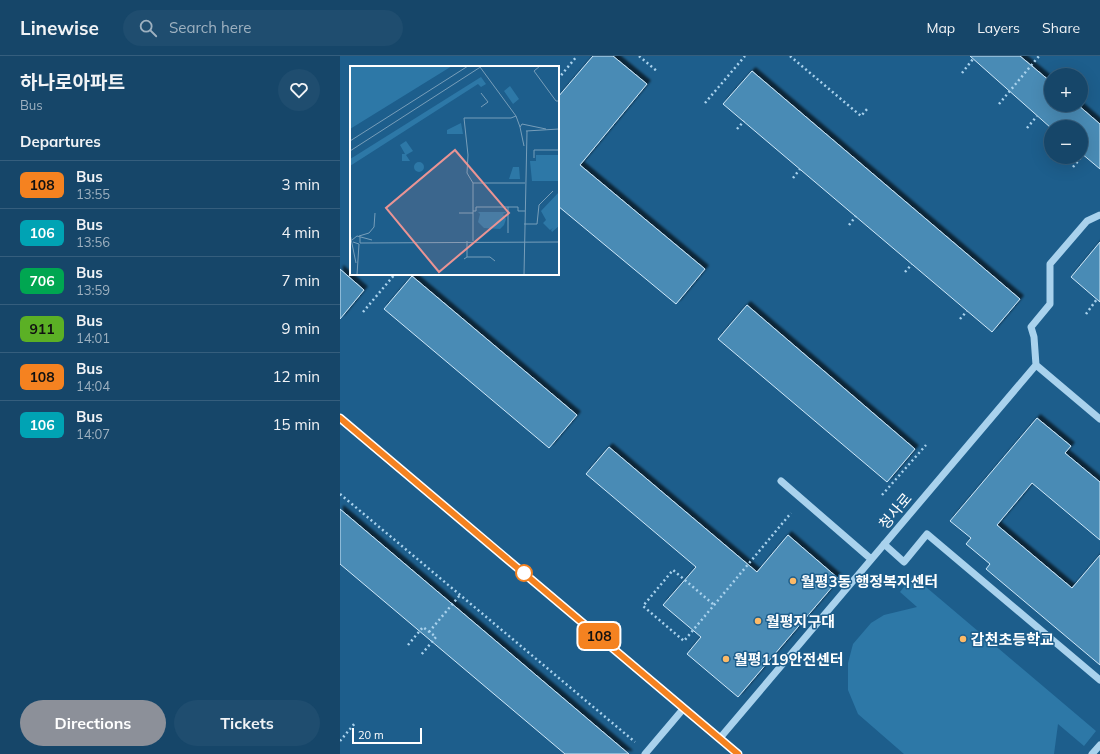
<!DOCTYPE html>
<meta charset="utf-8">
<style>
:root{--surface:#164669;--page:#1f4d6f;--text:#f1f3f6;--muted:#9eb1c0;--line:#355e7d;--accent:#8c9099}
body{margin:0;font-family:Mulish,"Noto Sans KR",sans-serif;background:var(--page);color:var(--text);height:100vh;display:flex;flex-direction:column;font-size:15px;white-space:nowrap}
*{box-sizing:border-box;margin:0}
p{font-size:13px;color:var(--muted)}
.icon{flex:none;width:22px;height:22px;fill:none;stroke:currentColor;stroke-width:2;stroke-linecap:round;stroke-linejoin:round}
.map{position:relative;flex:1;overflow:hidden}
.sheet{display:flex;flex-direction:column;background:var(--surface);width:340px}
.sheet>*{flex:none}
.badge{padding:0 8px;border-radius:6px;font-size:14px;line-height:26px}
.buttons{position:absolute;left:704px;top:12px;display:grid;gap:8px}
.buttons a{display:grid;place-items:center;width:44px;height:44px;border-radius:50%;background:var(--surface);box-shadow:0 4px 16px #0002,0 0 0 1px var(--line);font-size:20px}
.scale{position:absolute;left:12px;bottom:10px;width:70px;box-sizing:border-box;padding-left:4px;border:2px solid #fff;border-top:0;font-size:11px;line-height:14px;white-space:nowrap;color:#fff;-webkit-text-stroke:3px #1d5e8c;paint-order:stroke}
.map>.badge{position:absolute;translate:-50% -50%;box-shadow:0 0 0 2px #fff}
h2{padding:0 20px;font-size:15px;line-height:36px}
.round{display:grid;place-items:center;flex:none;width:42px;height:42px;border-radius:21px;background:var(--page)}
.head{display:flex;align-items:center;justify-content:space-between;height:68px;padding:0 20px}
h1{font-size:19px;font-weight:700;line-height:30px}
.cta{display:flex;gap:8px;margin-top:auto;padding:8px 20px}
.cta a{flex:1;height:46px;border-radius:24px;background:var(--accent);color:#fff;font-size:16px;font-weight:700;line-height:46px;text-align:center}
.cta a+a{background:var(--page);color:var(--text)}
ul{padding:0;list-style:none}
li{display:flex;align-items:center;gap:12px;height:48px;padding:0 20px;border-top:1px solid var(--line)}
li div{flex:1}
li b{display:block;font-size:15px}
li em{font-style:normal}
li .badge{min-width:44px;font-weight:700;text-align:center}
header{display:flex;align-items:center;gap:24px;box-sizing:border-box;height:56px;padding:0 20px;background:var(--surface);border-bottom:1px solid var(--line)}
header strong{font-size:19px}
nav{display:flex;gap:22px;margin-inline-start:auto;font-size:14px}
.search{width:280px;height:36px;background:var(--page);display:flex;align-items:center;gap:10px;box-sizing:border-box;padding:0 14px;border-radius:22px;color:var(--muted);font-size:15px}
main{display:flex;flex:1;min-height:0}
.map>svg:first-child{display:block}
</style>
<header>
<strong>Linewise</strong>
<div class="search"><svg class="icon" aria-label="search" viewBox="0 0 24 24"><circle cx="10" cy="10" r="6"/><path d="M15 15l6 6"/></svg>Search here</div>
<nav><a>Map</a><a>Layers</a><a>Share</a></nav>
</header>
<main>
<section class="sheet">
<div class="head"><div><h1>하나로아파트</h1><p>Bus</p></div><a class="round"><svg class="icon" aria-label="heart" viewBox="0 0 24 24"><path d="M12 20l-8-8c-3-5 5-10 8-4 3-6 11-1 8 4z"/></svg></a></div>
<h2>Departures</h2>
<ul>
<li><span class="badge" style="background:#f58220;color:#111">108</span><div><b>Bus</b><p>13:55</p></div><em>3 min</em></li>
<li><span class="badge" style="background:#00a3b4;color:#fff">106</span><div><b>Bus</b><p>13:56</p></div><em>4 min</em></li>
<li><span class="badge" style="background:#00a651;color:#fff">706</span><div><b>Bus</b><p>13:59</p></div><em>7 min</em></li>
<li><span class="badge" style="background:#5bb025;color:#111">911</span><div><b>Bus</b><p>14:01</p></div><em>9 min</em></li>
<li><span class="badge" style="background:#f58220;color:#111">108</span><div><b>Bus</b><p>14:04</p></div><em>12 min</em></li>
<li><span class="badge" style="background:#00a3b4;color:#fff">106</span><div><b>Bus</b><p>14:07</p></div><em>15 min</em></li>
</ul>
<div class="cta"><a>Directions</a><a>Tickets</a></div>
</section>
<div class="map">
<svg width="760" height="698" viewBox="0 0 760 698">
<defs>
<filter id="shadow"><feDropShadow dx="3.5" dy="-3.5" stdDeviation="1" flood-color="#0009"/></filter>
</defs>
<rect width="100%" height="100%" fill="#1d5e8c"/>
<!-- green -->
<path fill="#2d78a7" d="M573,520L756,675L744,690L718,668L714,698H564L518,658L508,634V607L513,588L531,567L544,559L577,551L560,536Z"/>
<!-- building -->
<path fill="#4a8bb5" stroke="#cee8f9" filter="url(#shadow)" d="M253,0H273L307,28L240,109L365,213L336,248L218,150V41Z
M630,0H680L711,26V49H738L760,68V113L741,97V71L711,72Z
M412,15L680,243L652,276L383,48Z
M760,186V246L731,221Z
M0,213L24,234L0,263Z
M72,220L237,359L209,392L44,253Z
M407,249L575,393L547,426L378,283Z
M697,362L731,390L725,397L760,426V484L692,427L657,469L732,532L760,499V609L646,513L650,508L626,488L631,482L610,465Z
M269,391L417,516L448,479L499,523L398,641L347,598L361,581L323,549L356,511L246,418Z
M0,453L104,541L289,698H225L0,508Z"/>
<g fill="none" stroke-linecap="round" stroke-linejoin="round">
<!-- path -->
<path stroke="#a9d2ed" stroke-width="2.5" stroke-dasharray="2 3" stroke-linecap="butt" d="M299,0L318,16
M450,0L521,60L528,52
M622,17L633,3
M218,23L237,0
M365,47L405,0
M659,48L699,0
M687,72L697,60
M397,73L404,65
M733,111L743,99
M453,122L460,113
M509,169L516,160
M565,216L572,208
M23,256L55,218
M746,258L757,243
M620,263L627,255
M0,438L295,686
M542,439L586,389
M373,548L333,514L303,550L344,585L451,457
M89,576L120,539
M68,589L83,571L96,581L81,599
M0,685L15,667"/>
<!-- minor -->
<path stroke="#a9d2ed" stroke-width="7" d="M696,309L694,281L691,271L710,248V208L747,165L760,159
M0,362L398,698
M441,425L531,503
M544,488L564,506L587,478L760,624
M380,682L696,309L760,363
M305,698L344,652
M752,698L760,689"/>
</g>
<g fill="none" stroke-linecap="round" stroke-linejoin="round">
<!-- line casing -->
<g stroke="#fff" stroke-width="9">
<path id="line" d="M0,362L398,698"/>
</g>
<!-- line -->
<use href="#line" stroke="#f58220" stroke-width="6"/>
</g>
<!-- markers -->
<circle fill="#fff" stroke="#f58220" stroke-width="2" cx="184" cy="517" r="8"/>
<g fill="#fcba67" stroke="#1d5e8c" stroke-width="1.5">
<circle cx="453" cy="525" r="4"/>
<circle cx="418" cy="565" r="4"/>
<circle cx="623" cy="583" r="4"/>
<circle cx="386" cy="603" r="4"/>
</g>
<g text-anchor="middle" dominant-baseline="central" stroke-width="3" stroke-linejoin="round" paint-order="stroke">
<!-- street labels -->
<g font-size="15" fill="#fff" stroke="#1d5e8c">
<text transform="translate(555 455) rotate(-50)">청사로</text>
</g>
<!-- poi labels -->
<g font-size="15" font-weight="bold" fill="#fff" stroke="#1d5e8c" text-anchor="start">
<text x="461" y="525">월평3동 행정복지센터</text>
<text x="426" y="565">월평지구대</text>
<text x="631" y="583">갑천초등학교</text>
<text x="394" y="603">월평119안전센터</text>
</g>
</g>
<!-- overview -->
<g transform="translate(10 10)">
<rect width="209" height="209" fill="#1d5e8c"/>
<path d="M0,0H102L0,63ZM131,11L136,18L131,21L128,18L0,100V93L5,90ZM160,20L169,33L163,38L154,25ZM111,57L113,68H97V64ZM56,75L63,85L56,89L60,95H52V88H55L50,79ZM186,89H209V115H182L180,95H186ZM64 101a5 5 0 1 1 10 0a5 5 0 1 1-10 0ZM163,101H169L170,113H159ZM209,126V160L202,166L201,164L203,162L200,164L193,157L196,154L191,145ZM128,146H157L153,148L156,153L154,159L150,163L134,162L128,156L130,148Z" fill="#2d78a7"/>
<path fill="none" stroke="#779eba" stroke-width="1" d="M190,0L184,5L206,35H209M130,1L166,50L170,61M131,27L138,36L131,41M176,65L209,63M0,75L118,0M174,80L170,61L172,58L196,63M0,85L132,0M184,92V84H209M123,117L117,107L118,89L114,52H161L166,50M123,145H126V141H168V145H175M109,147H123M174,158H187L189,139L203,125M158,167V141M0,168L6,197M9,170L19,167L24,161L25,147M10,171V177L209,176M2,174L7,170L22,174M123,175V117H175M3,176L9,178L7,209M117,191H140L145,195M114,193L117,191V175M174,209L177,65"/>
<path fill="#ea9494" fill-opacity="0.15" stroke="#ea9494" stroke-width="2" d="M105,84L159,147L89,206L36,142Z"/>
<rect width="209" height="209" fill="none" stroke="#fff" stroke-width="2"/>
</g>
</svg>
<div class="buttons">
<a>+</a>
<a>−</a>
</div>
<div class="scale">20 m</div>
<b class="badge" style="left:259px;top:580px;background:#f58220;color:#111">108</b>
</div>
</main>
